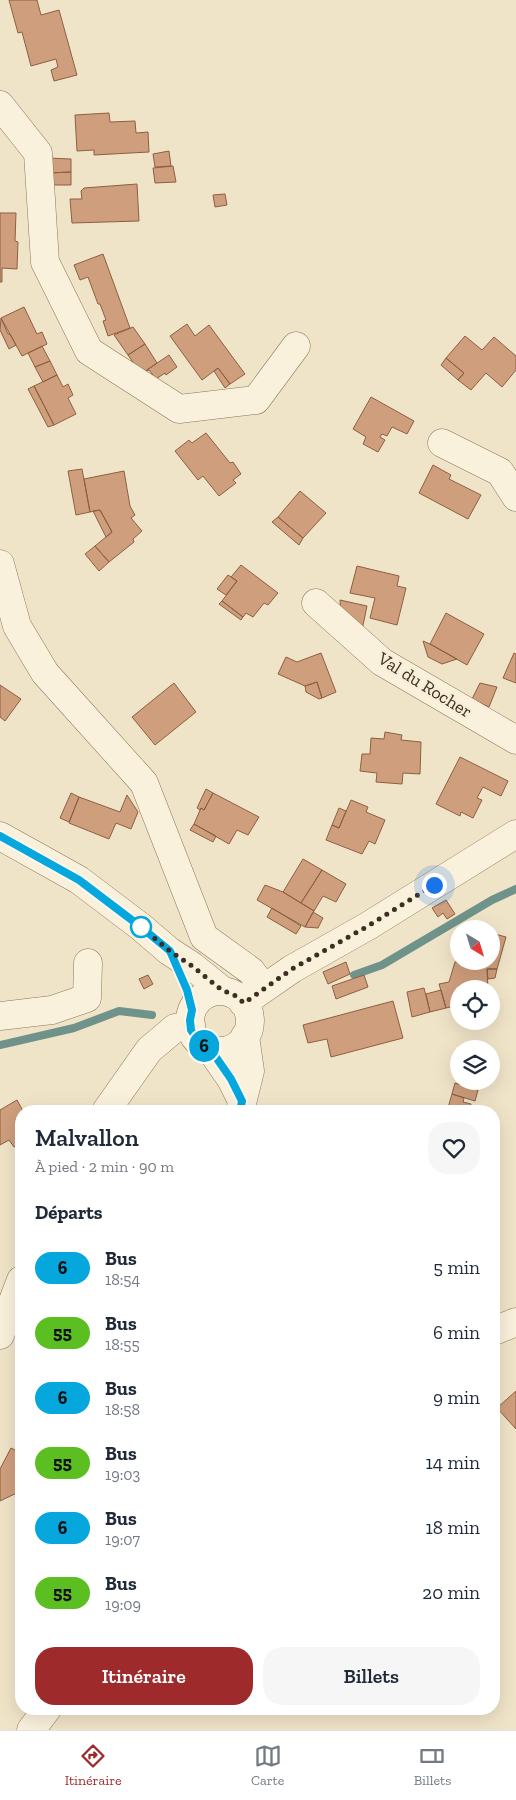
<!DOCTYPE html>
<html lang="fr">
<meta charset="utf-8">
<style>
:root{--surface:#fff;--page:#f6f6f7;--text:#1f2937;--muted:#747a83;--line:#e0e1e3;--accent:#9e2a2b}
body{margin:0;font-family:"Zilla Slab",serif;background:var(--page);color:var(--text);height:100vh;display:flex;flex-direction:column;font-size:19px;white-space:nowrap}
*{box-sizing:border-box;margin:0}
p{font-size:16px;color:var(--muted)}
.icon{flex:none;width:28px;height:28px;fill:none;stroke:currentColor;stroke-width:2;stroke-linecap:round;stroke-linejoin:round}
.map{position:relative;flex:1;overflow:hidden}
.sheet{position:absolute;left:15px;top:1105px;width:485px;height:610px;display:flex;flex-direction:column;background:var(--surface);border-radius:20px;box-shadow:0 5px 20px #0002}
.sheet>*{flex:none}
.badge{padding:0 10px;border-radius:16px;font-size:18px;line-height:32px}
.needle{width:32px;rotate:142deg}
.tools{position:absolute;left:450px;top:920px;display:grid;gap:10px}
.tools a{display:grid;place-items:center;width:50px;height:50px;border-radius:50%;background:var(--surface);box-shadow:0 5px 20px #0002;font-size:25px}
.you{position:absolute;width:25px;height:25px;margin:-12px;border:4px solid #fff;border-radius:50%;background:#1a73e8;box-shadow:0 0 0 8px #1a73e833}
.map>.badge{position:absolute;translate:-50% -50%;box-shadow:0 0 0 2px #fff}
h2{padding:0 20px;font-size:19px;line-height:45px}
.round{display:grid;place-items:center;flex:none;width:52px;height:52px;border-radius:20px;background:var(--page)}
.overview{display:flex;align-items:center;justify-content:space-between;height:85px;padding:0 20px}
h1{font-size:24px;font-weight:600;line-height:38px}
.button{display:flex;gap:10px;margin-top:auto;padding:10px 20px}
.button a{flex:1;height:58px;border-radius:20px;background:var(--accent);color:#fff;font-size:20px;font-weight:600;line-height:58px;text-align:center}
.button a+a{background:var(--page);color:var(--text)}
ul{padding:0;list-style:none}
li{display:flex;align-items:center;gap:15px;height:65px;padding:0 20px}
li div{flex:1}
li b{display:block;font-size:19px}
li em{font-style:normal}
li .badge{min-width:55px;font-weight:700;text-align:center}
.menu{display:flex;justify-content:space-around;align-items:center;height:70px;border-top:1px solid var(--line);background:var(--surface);font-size:14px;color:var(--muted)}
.menu a{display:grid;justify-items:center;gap:2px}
.menu .current{color:var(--accent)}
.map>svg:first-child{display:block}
</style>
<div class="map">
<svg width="516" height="1730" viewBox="0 0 516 1730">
<rect width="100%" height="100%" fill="#f0e4c8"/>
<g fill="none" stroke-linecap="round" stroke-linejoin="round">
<!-- stream -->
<path stroke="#6f938a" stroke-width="8" d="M354,975L382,965L492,900L516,889
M0,1045L74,1028L119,1011L152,1015"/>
</g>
<!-- building -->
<path fill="#cf9f7d" stroke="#8d5f41" d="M9,0H37L41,15L59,10L77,75L54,81L51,70L58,67L56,59L31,66L22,32L18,33Z
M109,113L110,122L135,121L136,133L148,132L149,152L94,155V150L77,151L75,115Z
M169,151L171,166L155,167L153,154Z
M48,158L71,159V172L48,173Z
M173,166L176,182L155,183L153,168Z
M71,172V185H49L48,173Z
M137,184L139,221L72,223L70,199H82L81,191L84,188Z
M225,194L227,205L215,207L213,195Z
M0,213H16L15,241L18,242L17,269L2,268V282H0Z
M103,254L130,328L108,336L103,321L106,320L100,304H98L88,277L80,280L74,265Z
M24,307L37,334L42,332L47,344L22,356L1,318Z
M1,318L8,334H10L16,345L9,349L0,330Z
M187,324L195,336L209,325L245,374L230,384L218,368L202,380L170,336Z
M133,327L145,344L128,355L114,335Z
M465,336L482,350L494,337L516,356V370L502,387L486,373L471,390L458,380L464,373L446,358Z
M145,344L157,363L141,374L128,355Z
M42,346L50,361L35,367L28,353Z
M169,355L177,367L166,375L165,373L156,379L149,370L141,374Z
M446,358L464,373L458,380L441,365Z
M50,361L57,375L43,382L35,367Z
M218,368L230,384L225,388L214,371Z
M57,375L63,387L68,384L73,395L68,398L76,414L54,425L34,386Z
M34,386L54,425L48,427L28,389Z
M371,397L414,421L407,434L392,427L387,436L382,434L380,437L385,440L378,452L363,444L366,437L353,429Z
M206,433L230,463L233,462L241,474L233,480L236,483L219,496L203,476L198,480L175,451L189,440L192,443Z
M433,465L451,475L449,479L481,495L468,519L419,493Z
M82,469L90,512L76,515L68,471Z
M124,471L130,506L135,515L131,518L142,531L133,539L134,542L109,562L95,546L112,532L100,510L90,512L84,479Z
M300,491L326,513L303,538L278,517Z
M100,510L112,532L106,537L93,511Z
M278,517L303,538L299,545L272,522Z
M95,546L109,562L99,571L85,554Z
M241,565L278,593L268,605L264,603L253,617L246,613L243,617L222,601L237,581L231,577Z
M357,566L399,576L397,586L406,588L397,625L370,618L375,598L350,593Z
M228,575L237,581L226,595L217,589Z
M340,600L367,606L362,630L341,616Z
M222,601L243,617L241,620L219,604Z
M446,613L484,634L467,665L430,644Z
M423,641L430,644L457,659L442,664L428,657Z
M321,653L336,692L322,698L317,682L305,686L278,674L286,657L297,662Z
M514,653L516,654V683L503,678Z
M317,682L322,698L319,699L306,692L305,686Z
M174,683L196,712L155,745L132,717Z
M480,683L497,687L489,707L472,699Z
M0,685L21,699L5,721L0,717Z
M385,732L402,735L401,740L421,742L420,774L403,773L402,784L376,782L377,773L360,771L362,754H370L371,738L384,739Z
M460,757L508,781L501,796L483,787L477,798L482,800L473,818L461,812L460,816L436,804Z
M206,789L213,793L204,810L201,808L200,810L197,808Z
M71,793L79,797L69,822L60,818Z
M213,793L259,817L248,835L237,830L229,844L194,824L201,808L204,810Z
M127,795L138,812L131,829L116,823L109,839L69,823L79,797L120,812Z
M351,800L368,807L366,812L385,820L375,844L369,841L362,854L326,840L332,825L339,828Z
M339,808L346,811L339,828L332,825Z
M194,824L216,836L213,842L190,830Z
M303,859L322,870L301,903L283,892Z
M322,870L346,884L336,902L323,896L314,911L301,903Z
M265,885L283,892L314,911L305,927L257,900Z
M446,900L455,914L447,919L443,913L438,917L432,908Z
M272,908L301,926L296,934L267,917Z
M313,912L323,918L318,928L305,927Z
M491,933L506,937L497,969H487L488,989H459V1005L446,1008L439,984L449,982L455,962L491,961Z
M346,962L350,974L328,984L323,972Z
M487,969H497L495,978L488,979Z
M148,975L153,984L144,989L139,979Z
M364,975L368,987L336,999L332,986Z
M424,988L430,1012L412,1017L407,992Z
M441,990L446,1008L430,1012L426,994Z
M393,1001L403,1038L331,1057L327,1039L308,1043L303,1025Z
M455,1083L478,1090L475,1101L452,1094Z
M452,1094L464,1098L463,1102L471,1104L469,1110L474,1111H447Z
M17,1100L23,1111H21V1122L18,1124L21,1130V1143L14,1147L9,1140L0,1145V1110Z
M516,1391V1429L497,1408Z
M21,1442V1491L0,1501V1469L11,1448L17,1451Z"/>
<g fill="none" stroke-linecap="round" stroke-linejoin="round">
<!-- minor casing -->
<g stroke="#8d765c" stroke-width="29">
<path id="minor" d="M0,105L38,153L45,262L89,351L179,409L256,400L296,346
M442,443L500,472L516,497
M0,564L17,626L45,673L144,783L204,937L251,971L264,988
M316,603L382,662L516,740
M0,836L79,880L141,927L169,951L192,966L223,991
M190 1021a30 30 0 1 1 60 0a30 30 0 1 1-60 0Z
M243,1003L292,969L368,926L516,834
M0,1016L52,1010L87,998L88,963
M211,1050L231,1079L242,1101
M106,1111L149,1050L175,1028L191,1025
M240,1111L250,1071L245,1036
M494,1331L516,1322
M0,1335L21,1280
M31,1730L47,1709"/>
</g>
<!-- minor -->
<use href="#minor" stroke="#faf1dc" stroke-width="28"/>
</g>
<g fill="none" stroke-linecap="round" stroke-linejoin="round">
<!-- line casing -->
<g stroke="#fff" stroke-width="11">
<path id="line" d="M0,836L79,880L141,927L170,951L187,990L192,1010L190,1020L191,1030L196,1038L202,1045L211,1050L231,1079L242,1101L240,1111"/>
</g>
<!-- line -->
<use href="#line" stroke="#06a7dc" stroke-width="8"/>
<!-- walk -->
<path stroke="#3d2e20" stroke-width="5" stroke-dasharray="0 9" d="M141,927L170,951L192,966L223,991L233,994L244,1003L292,969L368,926L434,885"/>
</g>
<!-- markers -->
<circle fill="#fff" stroke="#06a7dc" stroke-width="2.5" cx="141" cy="927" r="10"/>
<g text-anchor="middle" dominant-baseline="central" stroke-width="5" stroke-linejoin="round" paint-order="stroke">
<!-- street labels -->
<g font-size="18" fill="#3d2e20" stroke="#f7eed8">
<text transform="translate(425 685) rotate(32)">Val du Rocher</text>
</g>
</g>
</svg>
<div class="tools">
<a><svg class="needle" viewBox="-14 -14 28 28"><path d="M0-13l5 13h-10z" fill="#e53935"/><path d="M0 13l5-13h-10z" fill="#747a83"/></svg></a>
<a><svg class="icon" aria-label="locate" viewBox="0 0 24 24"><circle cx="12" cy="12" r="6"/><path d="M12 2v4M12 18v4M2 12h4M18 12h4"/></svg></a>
<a><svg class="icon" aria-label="layers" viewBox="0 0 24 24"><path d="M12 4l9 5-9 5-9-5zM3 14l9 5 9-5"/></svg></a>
</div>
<div class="you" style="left:434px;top:885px"></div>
<b class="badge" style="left:204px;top:1046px;background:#06a7dc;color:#111">6</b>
<section class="sheet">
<div class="overview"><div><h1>Malvallon</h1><p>À pied · 2 min · 90 m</p></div><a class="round"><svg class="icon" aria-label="heart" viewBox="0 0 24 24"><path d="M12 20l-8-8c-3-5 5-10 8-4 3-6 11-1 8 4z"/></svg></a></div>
<h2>Départs</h2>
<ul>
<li><span class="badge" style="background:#06a7dc;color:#111">6</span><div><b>Bus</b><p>18:54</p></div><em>5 min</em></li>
<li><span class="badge" style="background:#5bbf21;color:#111">55</span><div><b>Bus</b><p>18:55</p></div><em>6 min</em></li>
<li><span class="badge" style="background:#06a7dc;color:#111">6</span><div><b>Bus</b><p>18:58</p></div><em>9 min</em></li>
<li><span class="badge" style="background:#5bbf21;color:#111">55</span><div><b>Bus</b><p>19:03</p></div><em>14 min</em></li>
<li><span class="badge" style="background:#06a7dc;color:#111">6</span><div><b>Bus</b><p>19:07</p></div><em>18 min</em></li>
<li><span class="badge" style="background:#5bbf21;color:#111">55</span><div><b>Bus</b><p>19:09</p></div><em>20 min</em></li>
</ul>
<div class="button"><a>Itinéraire</a><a>Billets</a></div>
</section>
</div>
<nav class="menu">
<a class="current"><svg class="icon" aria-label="directions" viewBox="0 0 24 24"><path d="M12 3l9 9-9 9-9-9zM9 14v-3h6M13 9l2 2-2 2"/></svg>Itinéraire</a>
<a><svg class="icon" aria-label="map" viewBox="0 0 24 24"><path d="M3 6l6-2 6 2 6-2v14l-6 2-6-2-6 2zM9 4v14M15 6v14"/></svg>Carte</a>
<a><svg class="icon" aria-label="tickets" viewBox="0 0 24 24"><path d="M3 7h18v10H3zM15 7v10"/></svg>Billets</a>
</nav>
